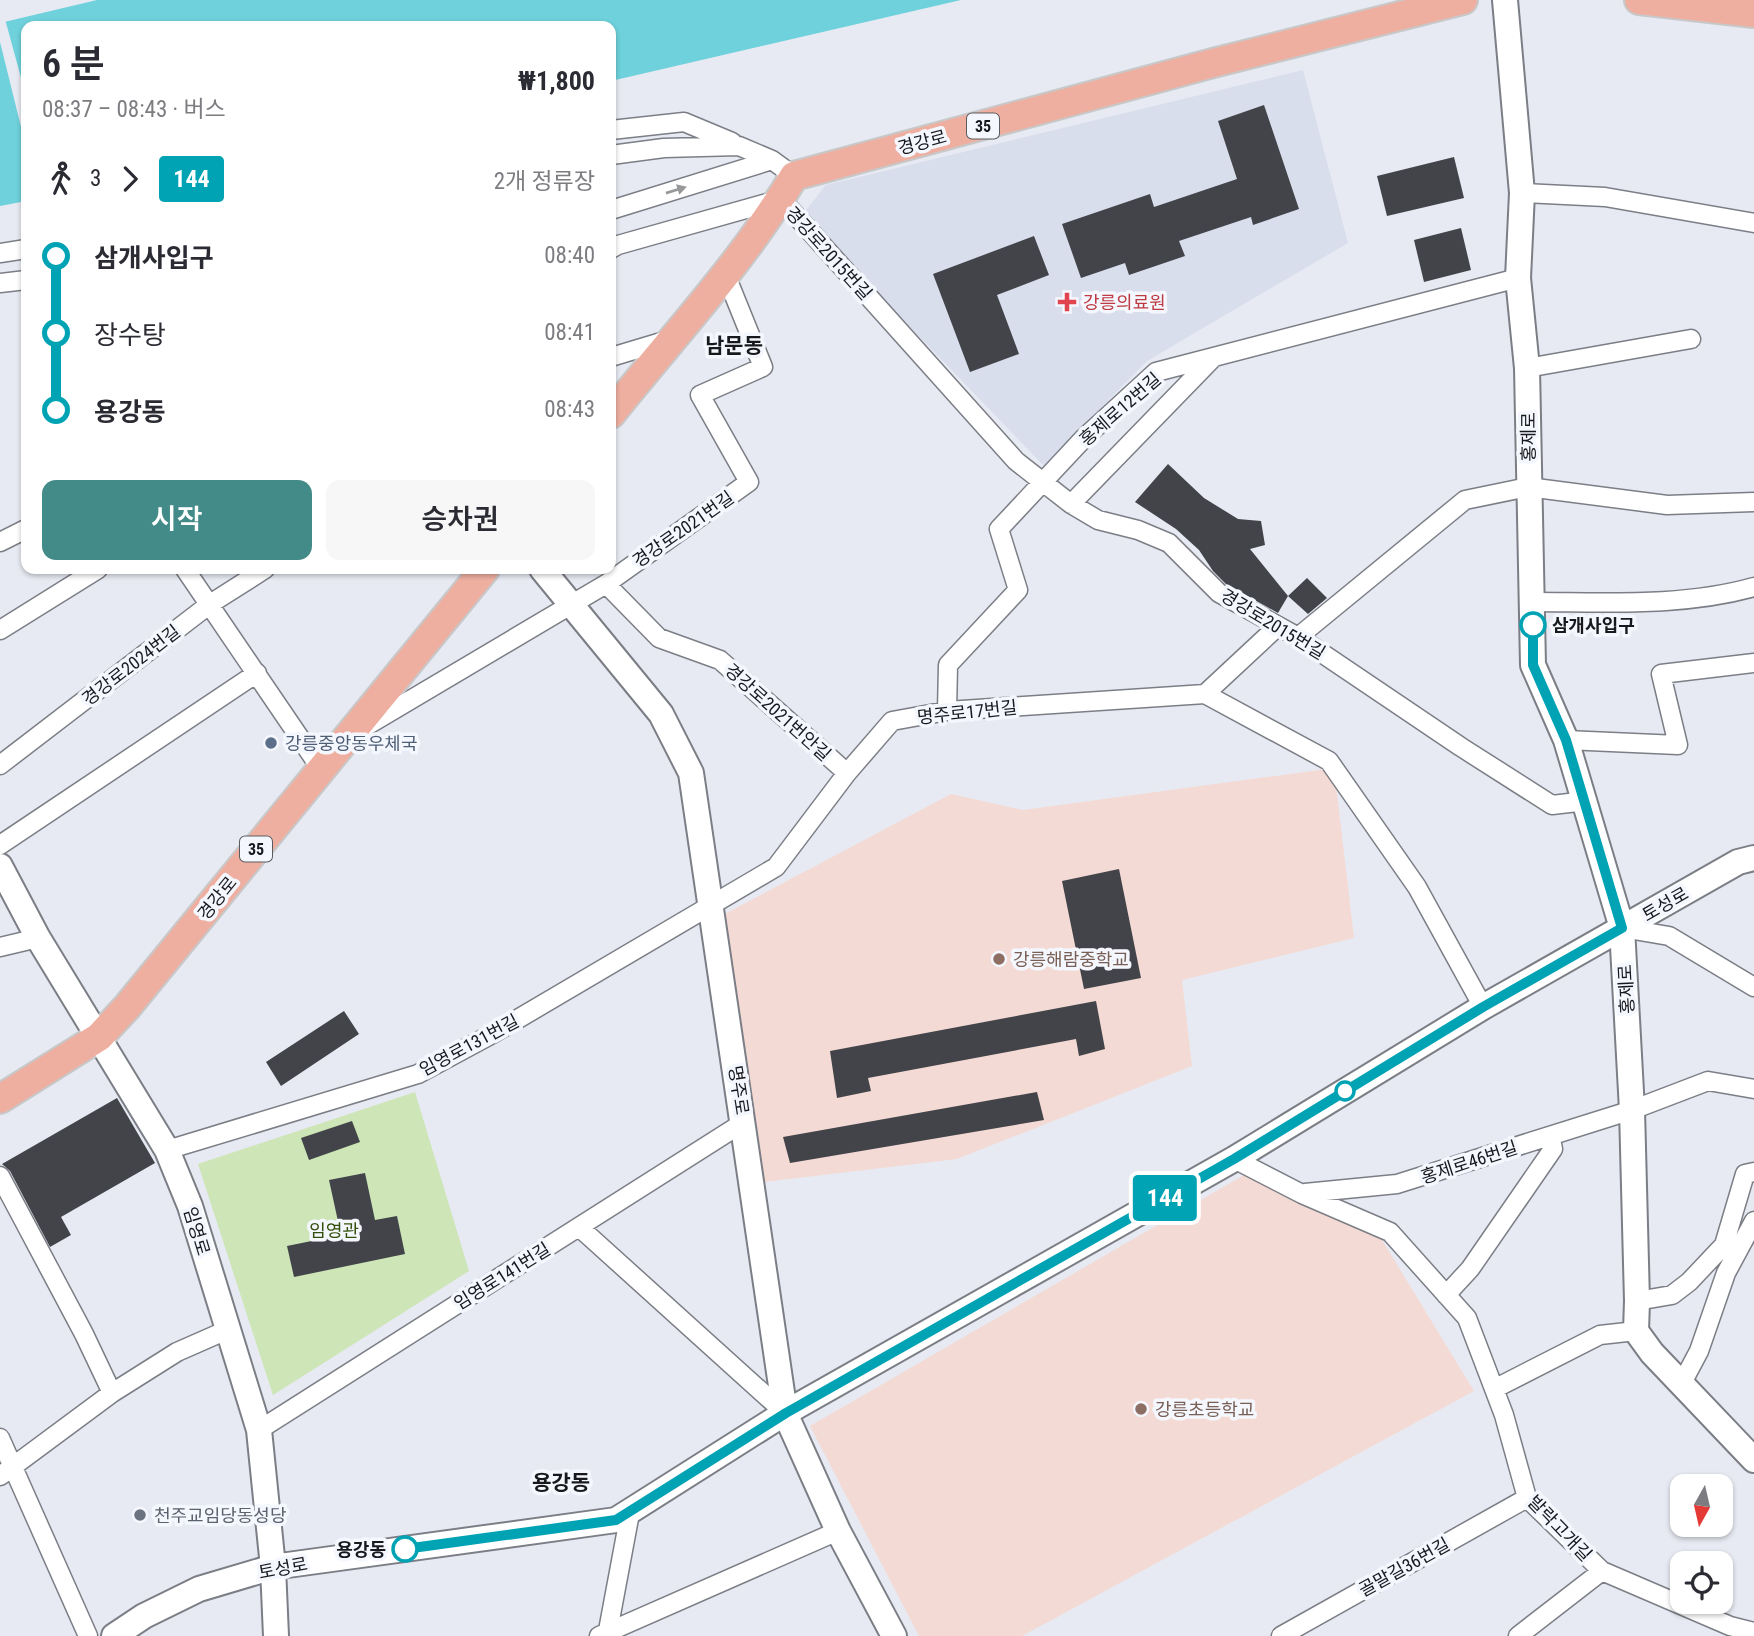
<!DOCTYPE html>
<html lang="ko">
<meta charset="utf-8">
<style>
:root{--surface:#fff;--page:#f7f7f7;--text:#2b2b33;--muted:#7c7c81;--accent:#438b89}
body{margin:0;font-family:"Roboto Condensed","Noto Sans KR",sans-serif;background:var(--page);color:var(--text);height:100vh;display:flex;flex-direction:column;font-size:26px;white-space:nowrap}
*{box-sizing:border-box;margin:0}
p{font-size:23px;color:var(--muted)}
.icon{flex:none;width:38px;height:38px;fill:none;stroke:currentColor;stroke-width:2;stroke-linecap:round;stroke-linejoin:round}
.map{position:relative;flex:1;overflow:hidden}
.sheet{position:absolute;left:21px;top:21px;width:595px;height:553px;display:flex;flex-direction:column;background:var(--surface);border-radius:14px;box-shadow:0 2px 5px #0004}
.sheet>*{flex:none}
.badge{padding:0 14px;border-radius:5px;font-size:24px;line-height:46px}
.needle{width:46px;rotate:188deg}
.fabs{position:absolute;left:1670px;top:1474px;display:grid;gap:14px}
.fabs a{display:grid;place-items:center;width:63px;height:63px;border-radius:14px;background:var(--surface);box-shadow:0 2px 5px #0004;font-size:35px}
.map>.badge{position:absolute;translate:-50% -50%;box-shadow:0 0 0 4px #fff}
.legs{display:flex;align-items:center;gap:10px;height:77px;padding:0 21px;font-size:23px}
.legs p{margin-inline-start:auto}
.summary{display:flex;align-items:center;justify-content:space-between;height:119px;padding:0 21px}
h1{font-size:38px;font-weight:600;line-height:52px}
.action{display:flex;gap:14px;margin-top:auto;padding:14px 21px}
.action a{flex:1;height:80px;border-radius:14px;background:var(--accent);color:#fff;font-size:28px;font-weight:600;line-height:80px;text-align:center}
.action a+a{background:var(--page);color:var(--text)}
ul{padding:0 21px;list-style:none}
li{display:flex;align-items:center;gap:24px;height:77px;font-size:26px}
li i{display:grid;place-items:center;width:10px;height:100%;margin:0 9px;background:currentColor}
li i::after{content:'';width:18px;height:18px;margin:-9px;border:5px solid;border-radius:50%;background:var(--surface)}
li p{margin-inline-start:auto}
li:first-child i{background:linear-gradient(#0000 50%,currentColor 0)}
li:last-child i{background:linear-gradient(currentColor 50%,#0000 0)}
.map>svg:first-child{display:block}
</style>
<div class="map">
<svg width="1754" height="1636" viewBox="0 0 1754 1636">
<rect width="100%" height="100%" fill="#e7eaf2"/>
<!-- built -->
<path fill="#d9deed" d="M1303,70L1348,243L1147,361L1044,466L802,215L826,185Z"/>
<!-- education -->
<path fill="#f4dad4" d="M1334,768L1354,938L1182,980L1192,1066L957,1159L764,1182L723,915L951,794L1023,810Z
M1244,1175L1379,1235L1474,1391L1022,1636H919L810,1426Z"/>
<!-- green -->
<path fill="#cde5b7" d="M415,1092L469,1271L273,1395L198,1164Z"/>
<!-- water -->
<path fill="#6ed1db" d="M97,0H961L611,81V26H26V201L0,206V23Z"/>
<!-- pier -->
<path fill="#e7eaf2" d="M5,19L26,96V147L0,42V20Z"/>
<!-- building -->
<path fill="#42444a" d="M1264,105L1299,209L1253,225L1251,217L1179,241L1185,256L1129,275L1125,263L1081,278L1062,224L1150,194L1154,207L1237,179L1218,121Z
M1454,157L1464,198L1387,216L1377,176Z
M1461,228L1471,270L1424,282L1414,240Z
M1034,236L1049,275L997,295L1019,354L970,372L933,274Z
M1168,464L1204,498L1238,519L1261,521L1265,545L1250,549L1288,596L1278,613L1226,584L1213,571L1199,550L1176,529L1135,502Z
M1307,578L1327,598L1308,614L1288,596Z
M1119,869L1141,978L1084,989L1062,881Z
M1096,1001L1105,1049L1079,1056L1076,1039L868,1078L871,1091L837,1098L830,1051Z
M344,1011L359,1034L281,1086L266,1062Z
M1037,1092L1044,1120L790,1163L783,1137Z
M117,1098L155,1163L61,1217L71,1235L50,1247L10,1171L2,1164Z
M352,1121L360,1142L309,1160L301,1138Z
M365,1173L375,1220L397,1216L405,1254L294,1277L287,1246L341,1235L329,1180Z"/>
<g fill="none" stroke-linecap="round" stroke-linejoin="round">
<!-- street casing -->
<g stroke="#7c7e86" stroke-width="21">
<path id="street" d="M611,130L684,122L732,142
M611,155L664,148L739,146L772,160L794,176
M1522,193L1605,197L1754,223
M611,210L772,160
M611,249L618,245L781,199L1016,461L1071,504L1098,520L1138,530L1169,543L1219,593L1298,637L1461,747L1552,805L1586,801
M0,253L26,249
M0,283L26,280
M611,357L671,339
M1527,368L1691,339
M1071,504L1213,358
M0,542L26,529
M185,569L321,769
M606,584L659,638L720,660L847,773
M1532,602C1606,602 1683,607 1754,587
M0,630L98,569
M1298,637L1465,500L1528,487L1667,505L1754,502
M1205,694L1329,761L1417,887L1483,1007
M947,711L948,665L1018,590L999,529L1084,438L1156,372L1518,278
M363,728L606,584L749,482L700,395L763,367L725,273
M1566,740L1678,745L1661,674L1754,663
M0,765L210,604L265,569
M0,845L257,673
M1622,928L1669,936L1754,987
M0,947L38,938
M167,1150L418,1074L494,1033L776,867L847,773L892,721L947,711L1205,694L1278,626
M1234,1159L1302,1194L1390,1232L1467,1318L1504,1415L1527,1498L1602,1571L1730,1626L1754,1632
M0,1176L84,1334L112,1393
M1305,1193L1397,1184L1632,1110L1708,1081L1754,1089
M579,1227L785,1413
M1446,1295L1470,1269L1553,1149L1552,1144L1545,1138
M1637,1301L1672,1295L1689,1282L1724,1245L1745,1174L1754,1172
M1682,1383L1699,1351L1726,1273L1754,1221
M1494,1389L1600,1335L1636,1331
M259,1430L744,1122
M0,1438L88,1636
M0,1476L112,1393L177,1352L227,1330
M599,1636L838,1531
M607,1636L630,1513
M1281,1636L1527,1498
M1518,1636L1602,1571"/>
</g>
<!-- secondary casing -->
<g stroke="#7c7e86" stroke-width="28">
<path id="secondary" d="M1505,0L1522,193L1518,278L1527,368L1533,665L1566,740L1622,928L1632,1110L1637,1301L1636,1331L1652,1353L1754,1460
M542,569L661,714L691,773L785,1413L838,1531L894,1636
M0,866L38,938L167,1150L190,1206L259,1430L273,1567L276,1636
M114,1636L144,1616L199,1589L273,1567L616,1520L785,1413L1234,1159L1483,1007L1738,862L1754,858"/>
</g>
<!-- primary casing -->
<g stroke="#c8c8c9" stroke-width="32">
<path id="primary" d="M1639,0L1754,13
M611,414C673,336 744,261 794,176L1213,63L1463,0
M0,1099L99,1037L127,1007L485,569"/>
</g>
<!-- street -->
<use href="#street" stroke="#fff" stroke-width="18"/>
<!-- secondary -->
<use href="#secondary" stroke="#fff" stroke-width="24"/>
<!-- primary -->
<use href="#primary" stroke="#eeafa1" stroke-width="28"/>
</g>
<!-- one-way arrows -->
<defs><path id="oneway-solid" d="M-6-.8H1V-3.2L6.5 0L1 3.2V.8H-6Z" transform="scale(1.75)"/></defs>
<use fill="#979899" href="#oneway-solid" transform="translate(676 190) rotate(-17)"/>
<g fill="none" stroke-linecap="round" stroke-linejoin="round">
<!-- line-1 casing -->
<g stroke="#fff" stroke-width="16">
<path id="line-1" d="M405,1549L616,1520L786,1413L1234,1159L1483,1007L1622,928L1566,740L1533,665V625"/>
</g>
<!-- line-1 -->
<use href="#line-1" stroke="#00a3b4" stroke-width="10"/>
</g>
<!-- markers -->
<path fill="#e0444e" stroke="#f5f7fe" stroke-width="2.5" d="M1063.5 291.5h7v7h7v7h-7v7h-7v-7h-7v-7h7z"/>
<g fill="#fff" stroke="#00a3b4" stroke-width="3.5">
<circle cx="1533" cy="625" r="12"/>
<circle cx="1345" cy="1091" r="9"/>
<circle cx="405" cy="1549" r="12"/>
</g>
<circle fill="#5c6f8a" stroke="#f5f7fe" stroke-width="2.5" cx="271" cy="743" r="7"/>
<g fill="#8d6e63" stroke="#f5f7fe" stroke-width="2.5">
<circle cx="999" cy="959" r="7"/>
<circle cx="1141" cy="1409" r="7"/>
</g>
<circle fill="#6b7280" stroke="#f5f7fe" stroke-width="2.5" cx="140" cy="1515" r="7"/>
<g text-anchor="middle" dominant-baseline="central" stroke-width="7" stroke-linejoin="round" paint-order="stroke">
<!-- shield labels -->
<g fill="#f5f7fe" stroke="#5a5c60" stroke-width="2">
<rect x="967" y="113.5" width="32" height="25" rx="5"/>
<rect x="240" y="836.5" width="32" height="25" rx="5"/>
</g>
<g font-size="16" font-weight="bold" fill="#18191c">
<text x="983" y="126">35</text>
<text x="256" y="849">35</text>
</g>
<!-- street labels -->
<g font-size="18" fill="#18191c" stroke="#f5f7fe">
<text transform="translate(922 142) rotate(-15)">경강로</text>
<text transform="translate(829 253) rotate(48)">경강로2015번길</text>
<text transform="translate(1120 409) rotate(-41)">홍제로12번길</text>
<text transform="translate(1528 437) rotate(-90)">홍제로</text>
<text transform="translate(683 529) rotate(-35)">경강로2021번길</text>
<text transform="translate(1273 624) rotate(31)">경강로2015번길</text>
<text transform="translate(131 665) rotate(-38)">경강로2024번길</text>
<text transform="translate(778 712) rotate(42)">경강로2021번안길</text>
<text transform="translate(967 712) rotate(-6)">명주로17번길</text>
<text transform="translate(217 898) rotate(-51)">경강로</text>
<text transform="translate(1665 904) rotate(-30)">토성로</text>
<text transform="translate(1626 989) rotate(-93)">홍제로</text>
<text transform="translate(469 1045) rotate(-28)">임영로131번길</text>
<text transform="translate(739 1090) rotate(81)">명주로</text>
<text transform="translate(1469 1162) rotate(-18)">홍제로46번길</text>
<text transform="translate(197 1231) rotate(73)">임영로</text>
<text transform="translate(502 1276) rotate(-32)">임영로141번길</text>
<text transform="translate(1560 1528) rotate(46)">발락고개길</text>
<text transform="translate(1404 1567) rotate(-29)">골말길36번길</text>
<text transform="translate(283 1568) rotate(-11)">토성로</text>
</g>
<!-- health labels -->
<g font-size="18" fill="#be3a42" stroke="#f5f7fe" text-anchor="start">
<text x="1083" y="302">강릉의료원</text>
</g>
<!-- stop labels -->
<g font-size="18" font-weight="bold" fill="#18191c" stroke="#f5f7fe" text-anchor="start">
<text x="1552" y="625">삼개사입구</text>
<text x="386" y="1549" text-anchor="end">용강동</text>
</g>
<!-- service labels -->
<g font-size="18" fill="#4e5e75" stroke="#f5f7fe" text-anchor="start">
<text x="285" y="743">강릉중앙동우체국</text>
</g>
<!-- education labels -->
<g font-size="18" fill="#785e54" stroke="#f5f7fe" text-anchor="start">
<text x="1013" y="959">강릉해람중학교</text>
<text x="1155" y="1409">강릉초등학교</text>
</g>
<!-- park labels -->
<g font-size="18" fill="#33500b" stroke="#f5f7fe">
<text x="334" y="1230">임영관</text>
</g>
<!-- worship labels -->
<g font-size="18" fill="#5b616d" stroke="#f5f7fe" text-anchor="start">
<text x="154" y="1515">천주교임당동성당</text>
</g>
<!-- quarter labels -->
<g font-size="21" font-weight="bold" fill="#18191c" stroke="#f5f7fe">
<text x="734" y="346">남문동</text>
<text x="561" y="1483">용강동</text>
</g>
</g>
</svg>
<div class="fabs">
<a><svg class="needle" viewBox="-14 -14 28 28"><path d="M0-13l5 13h-10z" fill="#e53935"/><path d="M0 13l5-13h-10z" fill="#7c7c81"/></svg></a>
<a><svg class="icon" aria-label="locate" viewBox="0 0 24 24"><circle cx="12" cy="12" r="6"/><path d="M12 2v4M12 18v4M2 12h4M18 12h4"/></svg></a>
</div>
<b class="badge" style="left:1165px;top:1198px;background:#00a3b4;color:#fff">144</b>
<section class="sheet">
<div class="summary"><div><h1>6 분</h1><p>08:37 – 08:43 · 버스</p></div><b>₩1,800</b></div>
<div class="legs"><svg class="icon" aria-label="walk" viewBox="0 0 24 24"><circle cx="13" cy="4" r="2"/><path d="M13 8l-2 6 4 7M11 14l-3 7M7 12l3-4h3l4 4"/></svg>3<svg class="icon" aria-label="forward" viewBox="0 0 24 24"><path d="M9 5l7 7-7 7"/></svg><b class="badge" style="background:#00a3b4;color:#fff">144</b><p>2개 정류장</p></div>
<ul>
<li><i style="color:#00a3b4"></i><b>삼개사입구</b><p>08:40</p></li>
<li><i style="color:#00a3b4"></i><span>장수탕</span><p>08:41</p></li>
<li><i style="color:#00a3b4"></i><b>용강동</b><p>08:43</p></li>
</ul>
<div class="action"><a>시작</a><a>승차권</a></div>
</section>
</div>
